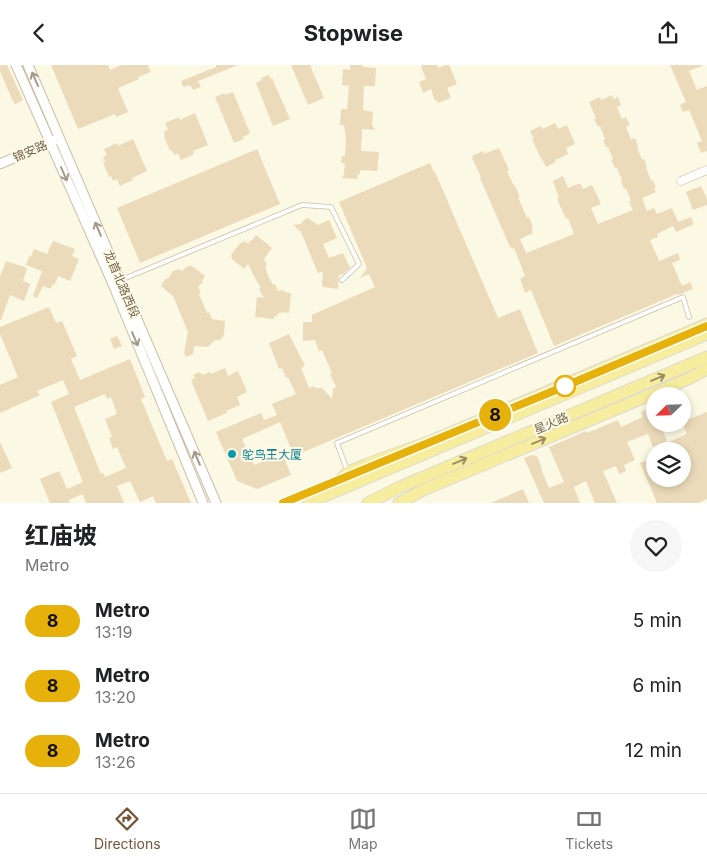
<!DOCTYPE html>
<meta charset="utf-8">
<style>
:root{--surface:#fff;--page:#f6f6f6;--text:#202124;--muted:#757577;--line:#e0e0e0;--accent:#765436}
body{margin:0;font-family:Inter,"Noto Sans SC",sans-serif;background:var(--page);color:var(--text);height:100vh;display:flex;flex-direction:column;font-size:19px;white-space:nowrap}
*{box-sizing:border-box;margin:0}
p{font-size:16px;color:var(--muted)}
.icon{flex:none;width:28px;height:28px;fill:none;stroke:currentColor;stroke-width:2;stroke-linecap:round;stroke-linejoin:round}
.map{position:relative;height:438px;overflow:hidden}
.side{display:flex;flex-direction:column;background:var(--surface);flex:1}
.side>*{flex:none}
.badge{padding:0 10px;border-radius:16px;font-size:18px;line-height:32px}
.needle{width:32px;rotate:247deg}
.tools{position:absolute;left:646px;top:322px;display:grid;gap:10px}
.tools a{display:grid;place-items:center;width:45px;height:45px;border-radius:50%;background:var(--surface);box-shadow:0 2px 8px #0003;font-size:25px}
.map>.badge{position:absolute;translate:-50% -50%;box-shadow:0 0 0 2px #fff}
.round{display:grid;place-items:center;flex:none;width:52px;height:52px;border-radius:26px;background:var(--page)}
.overview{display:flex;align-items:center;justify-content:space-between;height:85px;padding:0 25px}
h1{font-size:24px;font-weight:700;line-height:38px}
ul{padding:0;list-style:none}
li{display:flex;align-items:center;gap:15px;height:65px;padding:0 25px}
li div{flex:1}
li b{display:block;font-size:19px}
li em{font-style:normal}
li .badge{min-width:55px;font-weight:700;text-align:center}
header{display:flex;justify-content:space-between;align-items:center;height:65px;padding:0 25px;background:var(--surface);font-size:22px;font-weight:700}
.tab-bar{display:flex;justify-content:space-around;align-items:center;height:70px;border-top:1px solid var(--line);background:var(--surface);font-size:14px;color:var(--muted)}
.tab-bar a{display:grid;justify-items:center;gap:2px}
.tab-bar .current{color:var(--accent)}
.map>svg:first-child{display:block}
</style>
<header><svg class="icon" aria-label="back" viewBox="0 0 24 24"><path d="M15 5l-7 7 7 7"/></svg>Stopwise<svg class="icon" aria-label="share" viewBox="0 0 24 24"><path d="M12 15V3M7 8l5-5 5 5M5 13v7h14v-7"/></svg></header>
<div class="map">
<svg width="707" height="438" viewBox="0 0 707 438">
<rect width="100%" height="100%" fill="#fbf8e3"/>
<!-- building -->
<path fill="#ecdbba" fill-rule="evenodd" d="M0,0H7L23,35L15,39L12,34L0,6Z
M51,0H108L110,5L122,0H148L151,7L138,12L139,14L118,23L128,47L116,52L115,49L78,64Z
M216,0H238L198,16L201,22L193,25L190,20L183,22L181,16L216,2Z
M291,0H310L324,33L308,40Z
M350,0H363L362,2L376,3L375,21H364L363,45L373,47L372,60L375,65L362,64L361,86L379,87L377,106L360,105V109H358L357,114L342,113L345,107L344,106L345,98H341L342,91H345L346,75L344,60H340L341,44H347L349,21L342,20L343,4L350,5Z
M421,0H437L438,3L446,0H449L457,19L447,23L451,33L438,38L436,35L435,36L431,24L423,28L419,17L426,14L421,2H422Z
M670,0H704L689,6L697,25L707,21V87L706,86L701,88L697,78L702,76L689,45L683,47L680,40L686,37Z
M269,10L270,14L272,13L290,54L273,61L256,18L262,15L261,13Z
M233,27L250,68L243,72L244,74L234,78L215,32L225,28V30Z
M612,30L614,34L618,32L621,40L617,42L622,54L626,52L630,60L626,62L631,75L635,73L638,81L637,82L642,95L644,94L647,102H646L651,116L653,115L656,122L654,123L656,127L642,133L647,146L654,143L657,149L672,143L678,157L691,152L694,159L676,167L673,161L657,169L658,172L650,175L659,196L678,188L680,195L672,198L682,221L690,217L693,224L678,230L677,229L554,281L531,225L525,228L520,214L525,211L514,183L512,184L511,182H510L480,113L481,112L472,93L473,92L472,91L483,86L484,89L499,83L509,105L507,106L514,121H515L520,132H518L527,153L529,152L533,163L532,164L533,168L520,174L526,188L574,169L568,153L566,154L557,134L559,133L553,116L563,111L568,123L580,118L583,124L592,120L601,139L591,143L598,159L633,145L629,137L631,136L626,123L624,124L621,116L622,115L617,103H615L611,95L613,94L608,82H606L603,75L605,74L600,61L598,62L594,54L596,53L589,37L600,32L601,35Z
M195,48L208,80L193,86L194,89L181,95L178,88L174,90L172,85L170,86L164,71L165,70L164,66L168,65L165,58L179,52L180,55Z
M555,58L558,64L567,60L575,79L566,83L568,89L555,95L556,97L546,102L542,94H541L532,74H534L530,66L541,61L542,64Z
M133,74L147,106L132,113L133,115L120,121L117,114L113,116L111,111L109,112L103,97H105L103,92L107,90L104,84L117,78L118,81Z
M257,84L280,139L140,198L117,143Z
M430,98L434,108L435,107L498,253L520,244L538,288L294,391L280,357L242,374L254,400L269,394L270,396L283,390L291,410L257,424L237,416L216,367L261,348L264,355L277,350L272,339L296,329L288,312L286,313L282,303L279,304L269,278L289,269L305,301L301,303L309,323L314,321L315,323H322L332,334L333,324L336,322L330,309L332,308L322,285L319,286L315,275L303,276V257H312V250L375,222L369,209L360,213L367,203L339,137Z
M701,121L707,134V140L693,145L686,127Z
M308,153L318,160L329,155L337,173L323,179L329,193L343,188L350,203L343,209L339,210L338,224L323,222L322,218L323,207L318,208L301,167L293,160L301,159L304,155Z
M256,170L272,183L264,194L267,200L265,201L268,211L273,220L275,219L278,226L284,225V227L291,228L289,248L281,247V248H278L277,252L274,251V254L255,252L257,232L264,233L259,224L261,223L254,211L248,199L244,204L232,194L231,190L239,179L245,176L248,179L250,176H251Z
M53,176L75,184L72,191L79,194L70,216L58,211L55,219L52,220L51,224L43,221L37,233L33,231L42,206L26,200L29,191L31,192L34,184L47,189Z
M6,196L27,203L23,216L30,219L24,236L10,230L1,255H0V212Z
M188,201H192L205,211L202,216L203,217L198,222L201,228L199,229L207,248L209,247L212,254L225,256L224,270L222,273L220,275H215L208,282L195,281L194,282L193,289L186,292L184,288L188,267L173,231L161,221L166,213L168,214L173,206L179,204L182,206Z
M49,242L56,258L62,256L77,291L71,294L80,315L130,294L145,332L141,334L159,377L167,396L172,394L191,438H156L153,431L140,437L130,416L117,421L124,438H86L83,429L69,435L70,438H50L40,414L59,406L67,424L83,417L51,337L69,329L63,315L37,326L40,330L0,348V320L18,312L0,269V262ZM105,329L107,334L111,332L117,349L105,354L112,372L109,373L113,384L117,382L126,403L105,412L104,408L101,409L74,342Z
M117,271L122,281L114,284L110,274Z
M225,303L228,311L238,306L247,327L237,332L240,340L226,346L227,348L208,356L191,315L195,313L193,310L200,307L202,310L210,307L211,309Z
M652,342L655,348V359H660L667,376L653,382L648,369L627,377L635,395L624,400L626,406L619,409L616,401L603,406L617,438H595L586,416L574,422L580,438H544L524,393L532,390L537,391L542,404H541L549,423L564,417L549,382L586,366L587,368L618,355L621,362L643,352L641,347Z
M707,347V434L698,438H657L640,398L652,393L655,400V414H682V386H668L664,379L687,369L682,357Z
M0,377L12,403L0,408Z
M523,424L529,438H491L505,432Z"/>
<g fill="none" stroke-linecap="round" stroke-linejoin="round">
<!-- service casing -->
<g stroke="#c9bfa8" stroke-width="5.5">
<path id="service" d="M121,215L302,140L331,142L359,199L342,215
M347,405L337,378L683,232L689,252"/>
</g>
<!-- minor casing -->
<g stroke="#c9bfa8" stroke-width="9">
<path id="minor" d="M681,116L707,105"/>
</g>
<!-- tertiary casing -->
<g stroke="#c9bfa8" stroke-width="11">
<path id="tertiary" d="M16,0L113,219L203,438
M28,0L216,438
M0,99L55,75"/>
</g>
<!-- primary casing -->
<g stroke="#dddad4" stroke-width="13">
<path id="primary" d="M329,427L348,407L370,398L431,376L707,259
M308,438L707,269
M368,438L400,422L707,292
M399,438L423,425L688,314L707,304"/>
</g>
<!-- service -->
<use href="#service" stroke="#fff" stroke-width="4"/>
<!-- minor -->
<use href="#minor" stroke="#fff" stroke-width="8"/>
<!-- tertiary -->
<use href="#tertiary" stroke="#fff" stroke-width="9"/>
<!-- primary -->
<use href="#primary" stroke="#f7ed9e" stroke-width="11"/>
</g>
<!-- one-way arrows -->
<defs><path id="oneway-shaft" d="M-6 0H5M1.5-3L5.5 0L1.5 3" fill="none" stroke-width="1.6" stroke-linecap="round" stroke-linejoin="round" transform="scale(1.25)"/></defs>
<g stroke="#a39a89">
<use href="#oneway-shaft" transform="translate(35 14) rotate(-114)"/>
<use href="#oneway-shaft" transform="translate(64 109) rotate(66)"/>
<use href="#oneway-shaft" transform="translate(98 164) rotate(-113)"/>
<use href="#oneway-shaft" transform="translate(135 274) rotate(67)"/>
<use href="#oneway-shaft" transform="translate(197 393) rotate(-113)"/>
</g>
<g stroke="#9a8c63">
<use href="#oneway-shaft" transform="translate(658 313) rotate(-23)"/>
<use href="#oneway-shaft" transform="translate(539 376) rotate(-23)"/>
<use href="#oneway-shaft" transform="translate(460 396) rotate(-23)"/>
</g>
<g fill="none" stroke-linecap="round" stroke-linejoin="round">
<!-- line casing -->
<g stroke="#fff" stroke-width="11">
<path id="line" d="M283,438L563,322L707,261"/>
</g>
<!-- line -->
<use href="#line" stroke="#e6b10b" stroke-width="8"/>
</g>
<!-- markers -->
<circle fill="#fff" stroke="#e6b10b" stroke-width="2.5" cx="565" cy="321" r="10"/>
<circle fill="#0f9aa8" stroke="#fefbe9" stroke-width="2" cx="232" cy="389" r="5"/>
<g text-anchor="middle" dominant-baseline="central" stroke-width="4" stroke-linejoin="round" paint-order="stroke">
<!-- street labels -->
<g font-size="12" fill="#72634a" stroke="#fefbe9">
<text transform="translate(30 86) rotate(-23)">锦安路</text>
<text transform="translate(122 219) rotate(67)">龙首北路西段</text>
<text transform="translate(551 358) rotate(-23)">星火路</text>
</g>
<!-- culture labels -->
<g font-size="12" fill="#0d838f" stroke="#fefbe9" text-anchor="start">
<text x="242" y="389">鸵鸟王大厦</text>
</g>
</g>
</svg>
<div class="tools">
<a><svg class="needle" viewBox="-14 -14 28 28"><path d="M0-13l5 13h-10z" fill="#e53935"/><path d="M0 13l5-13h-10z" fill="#757577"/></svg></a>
<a><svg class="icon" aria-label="layers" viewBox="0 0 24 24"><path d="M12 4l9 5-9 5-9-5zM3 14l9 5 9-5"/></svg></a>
</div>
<b class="badge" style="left:495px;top:350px;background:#e6b10b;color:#111">8</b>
</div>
<section class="side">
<div class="overview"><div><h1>红庙坡</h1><p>Metro</p></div><a class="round"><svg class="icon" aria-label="heart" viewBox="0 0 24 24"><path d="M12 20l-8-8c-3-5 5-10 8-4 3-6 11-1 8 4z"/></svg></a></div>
<ul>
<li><span class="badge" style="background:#e6b10b;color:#111">8</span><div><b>Metro</b><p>13:19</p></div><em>5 min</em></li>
<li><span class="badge" style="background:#e6b10b;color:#111">8</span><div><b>Metro</b><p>13:20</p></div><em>6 min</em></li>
<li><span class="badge" style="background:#e6b10b;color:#111">8</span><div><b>Metro</b><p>13:26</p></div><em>12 min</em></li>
</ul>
</section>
<nav class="tab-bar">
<a class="current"><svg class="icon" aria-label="directions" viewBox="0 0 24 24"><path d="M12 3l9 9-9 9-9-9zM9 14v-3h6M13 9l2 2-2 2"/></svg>Directions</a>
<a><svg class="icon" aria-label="map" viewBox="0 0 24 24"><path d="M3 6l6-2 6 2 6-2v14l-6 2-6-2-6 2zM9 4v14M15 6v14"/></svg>Map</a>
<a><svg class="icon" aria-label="tickets" viewBox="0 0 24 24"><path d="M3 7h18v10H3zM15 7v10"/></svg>Tickets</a>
</nav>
